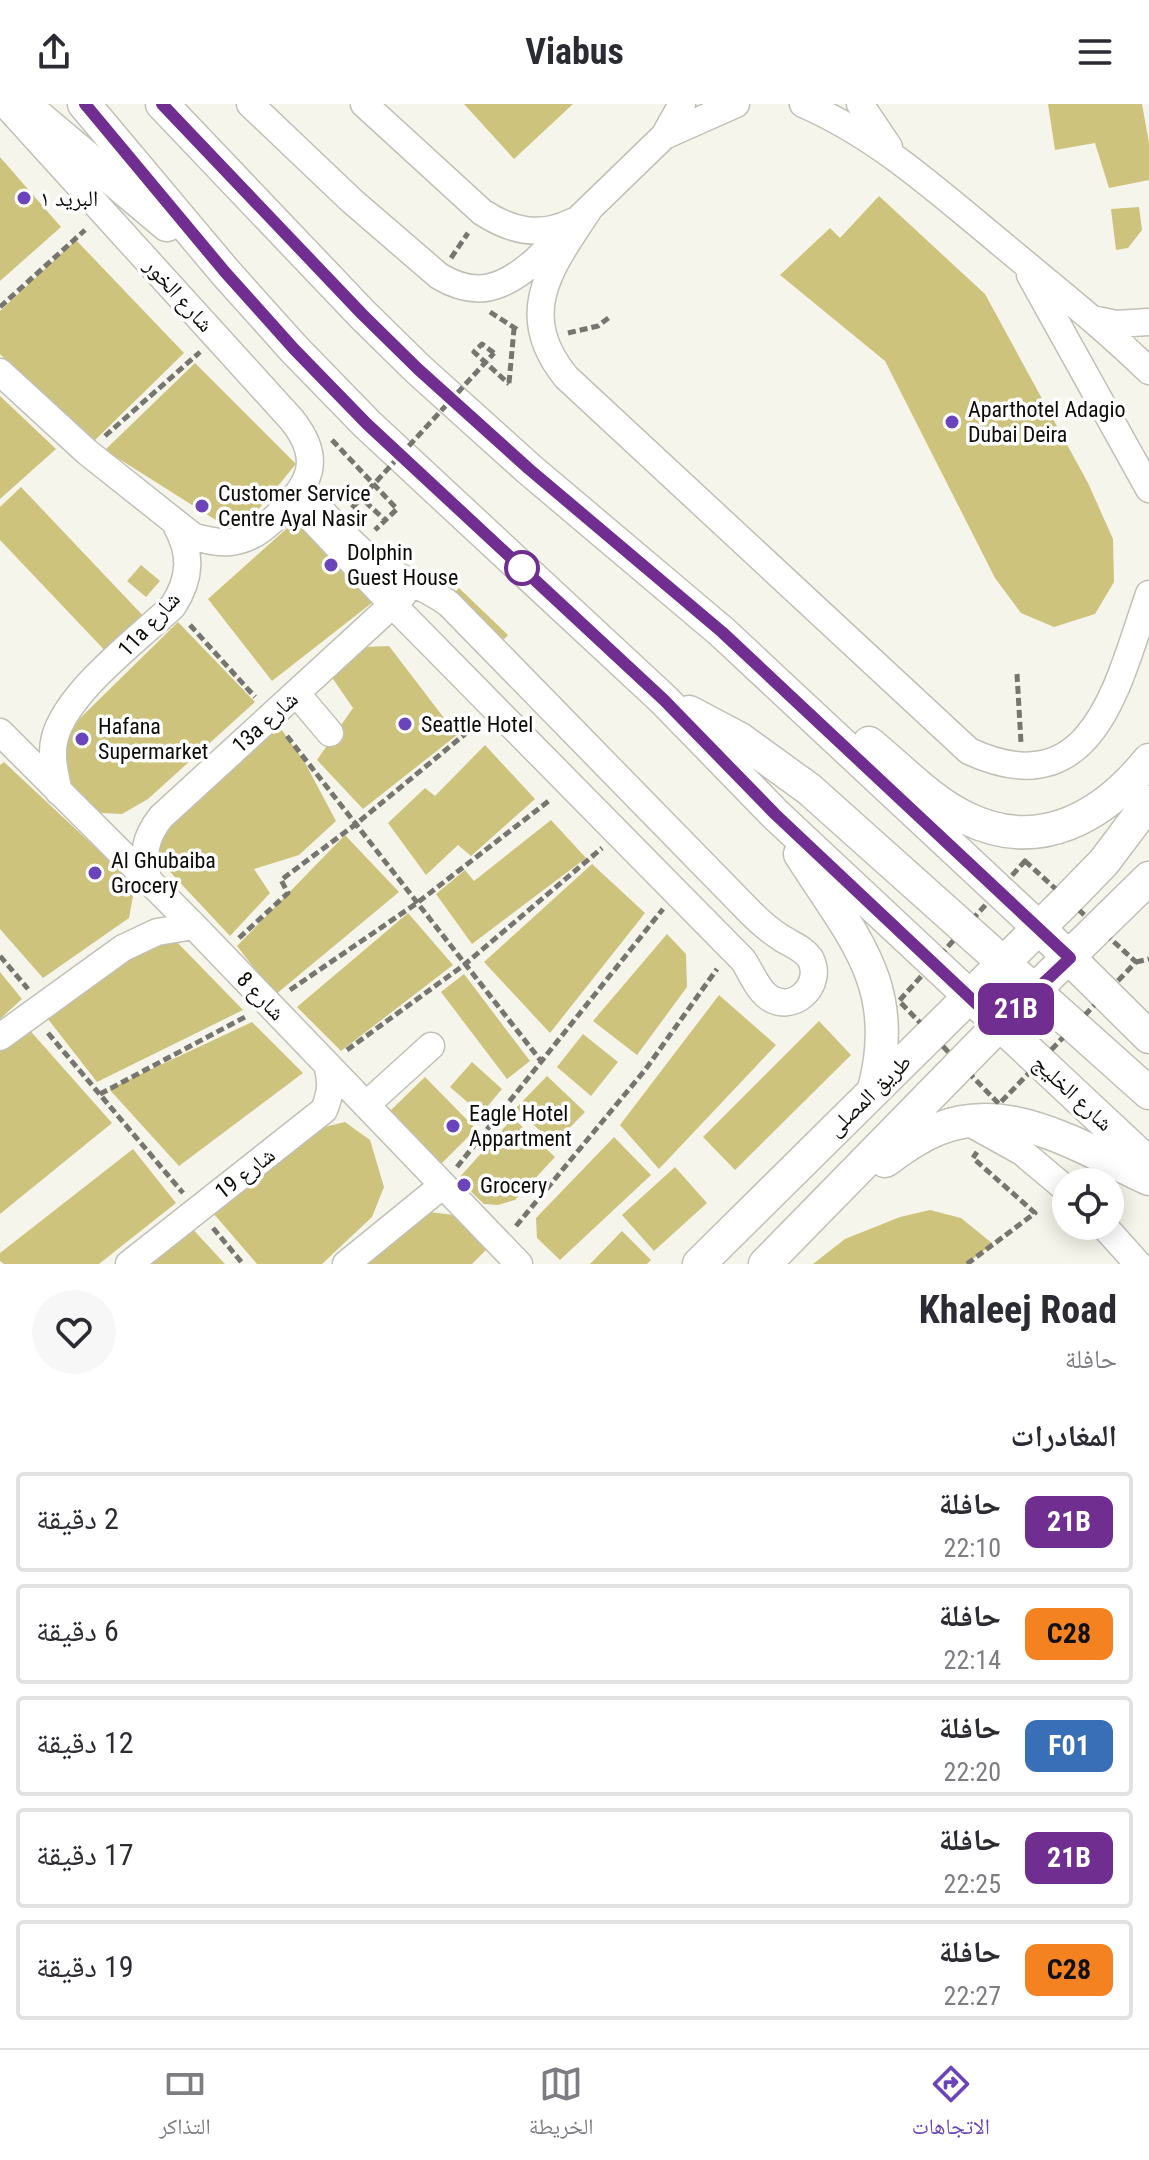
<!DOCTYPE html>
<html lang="ar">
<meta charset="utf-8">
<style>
:root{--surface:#fff;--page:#f7f7f7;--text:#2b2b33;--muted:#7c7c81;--line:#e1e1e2;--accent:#6b44bc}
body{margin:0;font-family:"Roboto Condensed","Noto Naskh Arabic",sans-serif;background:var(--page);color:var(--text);direction:rtl;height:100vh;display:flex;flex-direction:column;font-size:30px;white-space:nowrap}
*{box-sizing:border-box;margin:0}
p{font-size:26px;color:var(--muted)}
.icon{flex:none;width:44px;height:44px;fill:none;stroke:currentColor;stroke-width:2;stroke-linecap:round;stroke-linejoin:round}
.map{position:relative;height:1160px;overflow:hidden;direction:ltr}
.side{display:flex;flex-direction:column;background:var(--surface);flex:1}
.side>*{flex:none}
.badge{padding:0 16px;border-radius:12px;font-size:28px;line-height:52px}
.tools{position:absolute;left:1052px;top:1064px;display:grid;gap:16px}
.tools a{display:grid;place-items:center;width:72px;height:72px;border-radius:50%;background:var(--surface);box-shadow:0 4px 20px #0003;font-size:40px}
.map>.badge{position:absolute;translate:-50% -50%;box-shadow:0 0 0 4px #fff}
h2{padding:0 32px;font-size:30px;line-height:72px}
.round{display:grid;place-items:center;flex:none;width:84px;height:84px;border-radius:42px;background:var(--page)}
.headline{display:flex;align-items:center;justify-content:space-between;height:136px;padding:0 32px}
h1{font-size:38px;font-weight:700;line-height:60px}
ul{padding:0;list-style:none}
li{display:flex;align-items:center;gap:24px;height:100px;margin:0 16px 12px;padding:0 16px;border:4px solid var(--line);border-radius:8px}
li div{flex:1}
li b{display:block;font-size:30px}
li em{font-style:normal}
li .badge{min-width:88px;font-weight:700;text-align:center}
header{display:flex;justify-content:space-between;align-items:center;height:104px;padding:0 32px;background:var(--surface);font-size:36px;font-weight:700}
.dock{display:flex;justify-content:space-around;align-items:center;height:112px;border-top:2px solid var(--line);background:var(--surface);font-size:22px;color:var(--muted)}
.dock a{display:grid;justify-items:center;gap:4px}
.dock .current{color:var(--accent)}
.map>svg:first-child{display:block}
</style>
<header><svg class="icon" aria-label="menu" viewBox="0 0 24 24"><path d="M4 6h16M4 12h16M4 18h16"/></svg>Viabus<svg class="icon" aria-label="share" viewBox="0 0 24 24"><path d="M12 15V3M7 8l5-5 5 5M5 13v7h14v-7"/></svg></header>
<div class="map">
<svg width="1149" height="1160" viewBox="0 0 1149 1160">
<rect width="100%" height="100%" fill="#f6f5eb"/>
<!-- building -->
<path fill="#cec37c" d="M464,0H573L514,55Z
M1048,0H1142L1149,39V76L1109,84L1095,39L1055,46Z
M0,53L61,123L0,177Z
M879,92L985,190L1088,379L1113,435L1114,478L1095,510L1054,523L1021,509L995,474L885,257L780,171L830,124L840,134Z
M1139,103L1142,126L1128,144L1116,146L1111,105Z
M76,136L184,249L89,342L0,250V207Z
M195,259L296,360L238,430L105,346Z
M0,292L56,345L0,395Z
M21,383L148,517L111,553L0,436V403Z
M303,410L382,491L272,577L208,495Z
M141,461L160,477L146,493L127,477Z
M459,484L508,531L495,545L447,496Z
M178,518L255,598L148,695L122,710L102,709L83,701L65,671L63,631Z
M389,542L457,631L363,705L317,656L353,604L331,572L365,543Z
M274,615L304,657L336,717L299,751L254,765L270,789L230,832L158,755L153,723Z
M485,641L535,695L471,752L458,741L426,771L388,719L425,684L435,692Z
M4,658L129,775L133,792L129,814L43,874L0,825V661Z
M551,716L586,754L472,840L436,790L465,766L474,777Z
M345,731L399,788L275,891L237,842Z
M592,760L645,809L550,929L484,858Z
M408,809L453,861L341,947L297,903Z
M667,830L686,850L687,883L637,951L593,917Z
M172,833L243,906L97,978L44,910L147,836Z
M0,868L22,895L0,915Z
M464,870L530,957L507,975L441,888Z
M719,891L776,941L659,1065L620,1021Z
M819,917L851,951L735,1066L703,1033Z
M252,918L303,969L179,1062L109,985Z
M26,922L112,1019L0,1110V944Z
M583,930L618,958L591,992L557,963Z
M472,958L502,985L481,1010L450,983Z
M547,972L585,1008L554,1040L516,1004Z
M425,973L476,1025L441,1060L389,1008Z
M513,1014L555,1053L515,1096L498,1101L484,1100L458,1075Z
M345,1018L370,1036L384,1083L372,1113L322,1160H257L213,1109L316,1025Z
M614,1033L651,1071L560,1156L537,1134L536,1114Z
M133,1045L176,1099L99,1160H4L0,1157V1149Z
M675,1063L707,1099L654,1147L622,1111Z
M930,1106L961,1114L993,1140L966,1160H813L845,1135L900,1113Z
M421,1107L454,1111L488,1144L472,1160H356Z
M188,1120L225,1160H135Z
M622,1127L651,1156L647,1160H590Z"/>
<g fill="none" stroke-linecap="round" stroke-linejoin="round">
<!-- minor casing -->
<g stroke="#c1c0b6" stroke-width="29">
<path id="minor" d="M250,0L352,97L439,172C477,195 504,184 535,157L664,32L682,0
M364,0L482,108C511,127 540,134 572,118
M803,0C877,32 935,85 997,136C1048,179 1101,220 1149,267
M860,0L889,43
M664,32L736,0
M588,107C550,164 515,210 566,273L969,647C1094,705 1118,578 1149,490
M1030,171L1149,385
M1092,215L1116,220L1149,218
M0,268L87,348L194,433C207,436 217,439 230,438C250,436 265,424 278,411C311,380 323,355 292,316L5,0
M294,396L392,500L743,856C751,868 757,884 767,892C792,912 825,881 810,854C803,844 790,840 780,833C769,826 760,818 751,809L449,500C426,482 397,475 373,457C347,437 325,410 302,386
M297,590L330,629
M0,628L194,822L519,1160
M59,688C55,670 50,652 55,633C68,587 137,536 173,502C191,474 192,450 176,421
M148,775C142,750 145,733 161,713L403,491
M0,933L123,844L157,828L194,822
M366,1001L431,942
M966,1017L1022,1048L1066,1085
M1104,1122L1138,1160
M129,1160L324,1006C331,989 332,978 327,961
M346,1160L443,1081"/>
</g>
<!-- major casing -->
<g stroke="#c1c0b6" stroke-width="35">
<path id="major" d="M23,0L167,121
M84,0L225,168L294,245L367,320L664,596L775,710L1149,1060
M162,0L362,210L418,265L529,365L722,528L1039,824L1149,933
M689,608L740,635L809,685L1149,989
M869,639C900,664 930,697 966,714C1039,750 1103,713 1149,656
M800,750C852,832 902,881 874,985
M885,1057C902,1045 918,1033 938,1025C1010,995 1085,1046 1149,1075
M699,1160L1068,795L1104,758L1149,698
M765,1160L999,921L1149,774"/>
</g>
<!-- path -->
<path stroke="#76756f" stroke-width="5" stroke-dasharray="8 4" stroke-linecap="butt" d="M451,154L468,129
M0,203L85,126
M490,208L518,226
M568,229L598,222L611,212
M494,249L482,240L474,248L509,280
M509,279L514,225
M105,332L200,248
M332,336L397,405L375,426
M339,389L347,381L385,416
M190,521L255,593
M1017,570L1021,639
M287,632L541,957
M1025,757L1136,858L999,1000L899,897Z
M239,834L288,789L281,776L356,720L476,621
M0,852L28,885
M1136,858L1149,855
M290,886L417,799L550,696
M48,929L183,1089
M347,946L464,861L602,744
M100,990L247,912
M457,1063L663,805
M516,1122L645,966L717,865
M213,1124L243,1160
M967,1160L1035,1109L973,1054L977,1048"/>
<!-- minor -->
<use href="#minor" stroke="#fff" stroke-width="26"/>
<!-- major -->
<use href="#major" stroke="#fff" stroke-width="32"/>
<!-- path-bridge -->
<path stroke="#76756f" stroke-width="5" stroke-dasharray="8 4" stroke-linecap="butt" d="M352,404L494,249"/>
</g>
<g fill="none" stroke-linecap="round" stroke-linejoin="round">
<!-- line casing -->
<g stroke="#fff" stroke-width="18">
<path id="line" d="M85,0L225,168L294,245L367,320L664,596L775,710L999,921L1070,854L722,528L529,365L418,265L362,210L162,0"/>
</g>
<!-- line -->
<use href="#line" stroke="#6f2e90" stroke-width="12"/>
</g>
<!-- markers -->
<g fill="#6b44bc" stroke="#fff" stroke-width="3">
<circle cx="24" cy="94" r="8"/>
<circle cx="952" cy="318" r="8"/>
<circle cx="202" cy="402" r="8"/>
<circle cx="331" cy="461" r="8"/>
<circle cx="405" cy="620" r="8"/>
<circle cx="82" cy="635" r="8"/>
<circle cx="95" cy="769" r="8"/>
<circle cx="453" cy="1022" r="8"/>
<circle cx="464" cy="1081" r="8"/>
</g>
<circle fill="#fff" stroke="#6f2e90" stroke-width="4" cx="522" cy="464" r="16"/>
<g text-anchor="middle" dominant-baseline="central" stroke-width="7" stroke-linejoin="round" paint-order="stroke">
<!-- poi labels -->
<g font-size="22" fill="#0d0c09" stroke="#fff" text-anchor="start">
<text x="40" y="94">البريد ١</text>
<text x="968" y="305">Aparthotel Adagio<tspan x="968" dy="25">Dubai Deira</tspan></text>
<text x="218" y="389">Customer Service<tspan x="218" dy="25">Centre Ayal Nasir</tspan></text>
<text x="347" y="448">Dolphin<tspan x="347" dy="25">Guest House</tspan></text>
<text x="421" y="620">Seattle Hotel</text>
<text x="98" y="622">Hafana<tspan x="98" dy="25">Supermarket</tspan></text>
<text x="111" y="756">Al Ghubaiba<tspan x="111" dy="25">Grocery</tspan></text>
<text x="469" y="1009">Eagle Hotel<tspan x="469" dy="25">Appartment</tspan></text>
<text x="480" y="1081">Grocery</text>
</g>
<!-- street labels -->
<g font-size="22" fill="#0d0c09" stroke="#fff">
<text transform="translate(179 191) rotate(48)">شارع الخور</text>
<text transform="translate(149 520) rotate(-47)">11a شارع</text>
<text transform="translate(265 618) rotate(-42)">13a شارع</text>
<text transform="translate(261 892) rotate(46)">شارع 8</text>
<text transform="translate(1073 989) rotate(43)">شارع الخليج</text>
<text transform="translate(869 991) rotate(-44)">طريق المصلى</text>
<text transform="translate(245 1069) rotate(-38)">شارع 19</text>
</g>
</g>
</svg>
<div class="tools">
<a><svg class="icon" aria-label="locate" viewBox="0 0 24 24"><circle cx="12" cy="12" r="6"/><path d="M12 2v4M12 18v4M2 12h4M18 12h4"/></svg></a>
</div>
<b class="badge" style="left:1016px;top:905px;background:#6f2e90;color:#fff">21B</b>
</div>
<section class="side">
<div class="headline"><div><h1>Khaleej Road</h1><p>حافلة</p></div><a class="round"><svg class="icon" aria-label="heart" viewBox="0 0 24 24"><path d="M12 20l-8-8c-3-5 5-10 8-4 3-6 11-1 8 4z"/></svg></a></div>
<h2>المغادرات</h2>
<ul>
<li><span class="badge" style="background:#6f2e90;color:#fff">21B</span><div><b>حافلة</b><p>22:10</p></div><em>2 دقيقة</em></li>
<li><span class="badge" style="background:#f58220;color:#111">C28</span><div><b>حافلة</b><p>22:14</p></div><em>6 دقيقة</em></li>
<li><span class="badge" style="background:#396fb7;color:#fff">F01</span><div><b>حافلة</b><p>22:20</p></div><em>12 دقيقة</em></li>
<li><span class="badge" style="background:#6f2e90;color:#fff">21B</span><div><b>حافلة</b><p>22:25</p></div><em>17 دقيقة</em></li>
<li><span class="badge" style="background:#f58220;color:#111">C28</span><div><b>حافلة</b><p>22:27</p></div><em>19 دقيقة</em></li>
</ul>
</section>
<nav class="dock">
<a class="current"><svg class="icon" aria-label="directions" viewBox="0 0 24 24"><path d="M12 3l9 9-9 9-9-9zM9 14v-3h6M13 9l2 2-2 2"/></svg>الاتجاهات</a>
<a><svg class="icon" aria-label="map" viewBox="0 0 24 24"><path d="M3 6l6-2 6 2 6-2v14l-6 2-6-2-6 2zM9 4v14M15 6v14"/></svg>الخريطة</a>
<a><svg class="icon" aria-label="tickets" viewBox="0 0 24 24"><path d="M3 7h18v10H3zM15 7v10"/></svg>التذاكر</a>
</nav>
